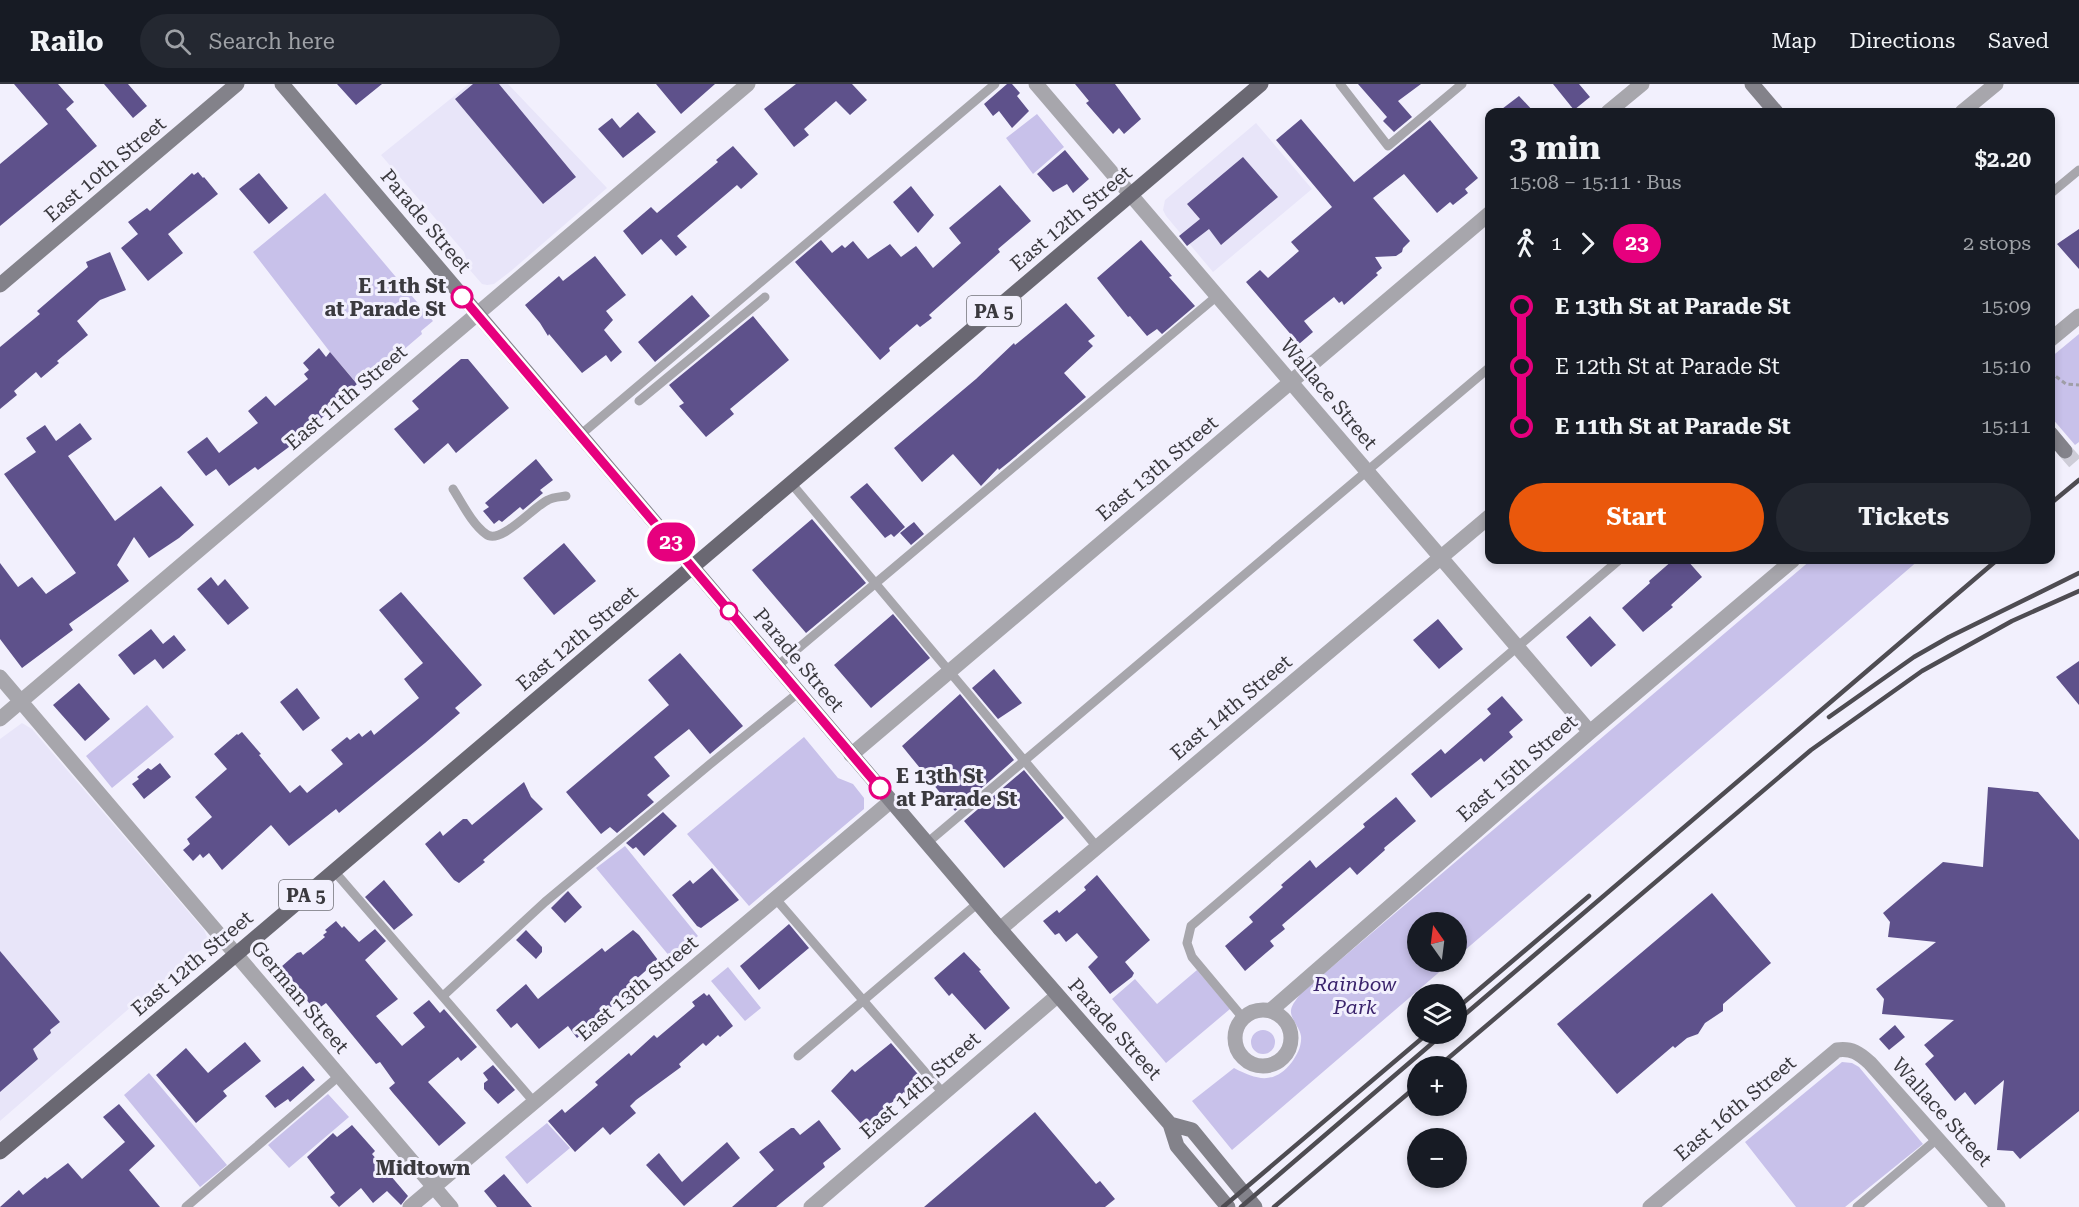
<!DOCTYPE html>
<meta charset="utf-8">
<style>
:root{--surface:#171b24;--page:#242831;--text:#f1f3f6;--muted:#9ea1a6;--line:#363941;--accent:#ea580c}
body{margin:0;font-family:"Roboto Serif",serif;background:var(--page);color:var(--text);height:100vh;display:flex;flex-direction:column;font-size:22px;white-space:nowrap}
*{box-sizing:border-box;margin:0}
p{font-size:20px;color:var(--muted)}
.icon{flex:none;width:33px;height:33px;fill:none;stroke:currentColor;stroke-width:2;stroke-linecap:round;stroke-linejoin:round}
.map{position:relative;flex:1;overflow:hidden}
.drawer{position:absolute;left:1485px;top:24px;width:570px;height:456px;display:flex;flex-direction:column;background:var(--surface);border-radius:12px;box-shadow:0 3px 9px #0003}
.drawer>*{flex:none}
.badge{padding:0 12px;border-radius:20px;font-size:21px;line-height:39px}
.needle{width:39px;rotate:346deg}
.controls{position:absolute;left:1407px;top:828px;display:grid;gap:12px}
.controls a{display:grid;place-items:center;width:60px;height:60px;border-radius:50%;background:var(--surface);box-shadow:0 3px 9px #0003;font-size:30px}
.map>.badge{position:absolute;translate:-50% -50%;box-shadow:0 0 0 3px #fff}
.legs{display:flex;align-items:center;gap:9px;height:66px;padding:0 24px;font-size:20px}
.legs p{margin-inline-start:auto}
.head{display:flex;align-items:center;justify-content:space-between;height:102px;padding:0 24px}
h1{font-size:33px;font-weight:700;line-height:45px}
.button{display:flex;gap:12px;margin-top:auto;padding:12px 24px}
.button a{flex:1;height:69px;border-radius:36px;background:var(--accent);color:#fff;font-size:24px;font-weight:700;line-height:69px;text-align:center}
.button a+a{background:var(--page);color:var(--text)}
ul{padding:0 24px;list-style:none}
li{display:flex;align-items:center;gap:21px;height:60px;font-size:22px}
li i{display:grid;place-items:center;width:9px;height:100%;margin:0 8px;background:currentColor}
li i::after{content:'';width:15px;height:15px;margin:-8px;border:4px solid;border-radius:50%;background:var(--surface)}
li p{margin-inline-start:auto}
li:first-child i{background:linear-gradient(#0000 50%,currentColor 0)}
li:last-child i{background:linear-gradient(currentColor 50%,#0000 0)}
header{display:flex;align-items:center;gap:36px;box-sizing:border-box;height:84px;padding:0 30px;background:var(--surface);border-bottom:2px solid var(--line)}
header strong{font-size:28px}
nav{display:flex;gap:33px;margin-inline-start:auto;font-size:21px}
.search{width:420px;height:54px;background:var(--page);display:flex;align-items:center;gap:15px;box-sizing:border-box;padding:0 21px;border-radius:33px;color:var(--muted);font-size:22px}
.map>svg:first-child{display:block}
</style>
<header>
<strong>Railo</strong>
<div class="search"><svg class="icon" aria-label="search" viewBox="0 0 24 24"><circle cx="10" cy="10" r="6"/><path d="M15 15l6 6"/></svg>Search here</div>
<nav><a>Map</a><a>Directions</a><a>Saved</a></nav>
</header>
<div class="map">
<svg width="2079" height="1123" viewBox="0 0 2079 1123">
<rect width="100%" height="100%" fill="#f2f0fd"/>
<!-- built -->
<path fill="#e8e5f9" d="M469,0H508L607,104L511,187L494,200L487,201L482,200L469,185L464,168L381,71Z
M1256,39L1312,105L1213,188L1166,132L1163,126L1165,116Z
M22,639L32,645L204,846L207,853L206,861L201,866L132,922L0,1037V655Z"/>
<!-- green -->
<path fill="#c8c1ea" d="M1037,30L1064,63L1033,90L1006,54Z
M325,109L433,237L421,247L422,250L360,303L330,268L253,168Z
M2079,250V358L2075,361L2051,333L2050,274Z
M1811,476H1919L1457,873L1456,838H1418V878H1451L1232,1066L1192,1017L1234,984C1257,996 1274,1001 1292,978C1297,971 1302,962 1301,952C1300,943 1290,935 1291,926C1292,920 1297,915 1300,910Z
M147,621L174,653L112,704L86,672Z
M804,653L838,694L853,700L864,714V725L749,822L687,750Z
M625,762L698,852L671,874L596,784Z
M728,883L761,924L745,937L711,897Z
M1197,886L1230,925L1166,979L1112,915L1135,895L1157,920Z
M1251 958a12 12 0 1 1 24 0a12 12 0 1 1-24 0Z
M1842,978L1852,979L1859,983L1923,1060L1845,1123H1796L1745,1058Z
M149,989L227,1081L200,1103L124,1011Z
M328,1010L349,1033L289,1084L268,1061Z
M547,1039L570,1064L527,1100L505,1073Z"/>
<!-- building -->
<path fill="#5e518b" d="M14,0H58L74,18L66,25L97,62L0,142V80L48,40Z
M104,0H128L147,22L133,34Z
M337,0H382L356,21Z
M473,0H499L576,93L543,120L455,15Z
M656,0H715L681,30Z
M796,0H852L867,16L850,31L836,17L804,45L809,51L794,63L764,25Z
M1007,0H1012L1020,9L1017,12L1029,27L1012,44L999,27L993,32L984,20Z
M1075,0H1115L1141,35L1124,50L1119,44L1113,50L1086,19L1089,17Z
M1358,0H1421L1398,17L1412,33L1394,48L1383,37L1387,33Z
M1553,0H1579L1590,13L1574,26Z
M1519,12L1534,28H1498Z
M638,28L656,48L623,74L598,45L612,34L620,44Z
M1301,35L1354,98L1430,36L1478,94L1465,105L1468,109L1453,121L1450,118L1437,129L1404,90L1373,114L1410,157L1403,164L1402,168L1396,172L1375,173L1382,184L1376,189L1378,191L1344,221L1342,217L1339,219L1334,213L1304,237L1313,248L1299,260L1246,198L1260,186L1268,194L1299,167L1291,158L1332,123L1276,56Z
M733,62L758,90L741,105L737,101L677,152L687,163L676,172L661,155L642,171L623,147L651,123L657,129L718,78L716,76Z
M1065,66L1089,95L1073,109L1067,100L1053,108L1037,90Z
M1243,73L1278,113L1221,161L1209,145L1187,162L1179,152L1200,135L1187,120Z
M198,88L203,94L204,93L218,110L168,150L183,169L148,197L121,164L138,150L128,138L147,124L150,127L192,89L194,91Z
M259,89L288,124L269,140L239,105Z
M1000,101L1031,137L998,165L1000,168L929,231L932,234L920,243L917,240L889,264L890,267L880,276L795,178L821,156L832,169L842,161L845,164L853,157L868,175L890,160L901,173L916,162L933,184L961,159L949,144Z
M911,102L934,131L918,149L893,118Z
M2079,145V185L2057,160Z
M1141,156L1172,192L1169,193L1195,222L1162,250L1157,245L1147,252L1130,232L1128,233L1097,194Z
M110,168L126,206L100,216L77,237L88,251L57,277L59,279L41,294L36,288L14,307L17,311L0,325V263L40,230L37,227L88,183L86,178Z
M595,172L626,211L606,227L613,236L604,246L622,268L611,278L606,271L582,289L549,250L548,252L540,239L525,221L559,192L563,197Z
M692,211L710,232L655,278L638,258Z
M1066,219L1095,252L1088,257L1093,262L1064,289L1086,313L1009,378L999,386L998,384L981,402L953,370L922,398L894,364L976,295L1014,259L1015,261Z
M753,232L789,276L730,325L734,330L706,353L679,322L684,319L669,301Z
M319,264L326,273L330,268L357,300L301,354L258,386L255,383L229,402L216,385L206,392L187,368L207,353L219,369L258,339L248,327L266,312L275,322L308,295L304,290L309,286L303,279Z
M461,275H468L509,324L456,369L448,359L424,380L394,345L419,325L412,317Z
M80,339L92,355L68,372L115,437L161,402L194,441L179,454L149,474L134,453L117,481L129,497L69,540L73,546L22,584L0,555V479L18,503L32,493L46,510L76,489L4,390L36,368L26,354L45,341L56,357Z
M536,375L553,396L540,406L543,409L523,426L520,423L502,438L499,436L494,440L483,427L489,423L485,419Z
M867,399L905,443L894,453L891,450L885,454L850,413Z
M812,435L866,499L806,549L752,486Z
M914,438L924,450L911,461L900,449Z
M564,459L596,497L554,531L523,494Z
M1673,476H1687L1702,493L1671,521L1673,523L1643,548L1622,524L1650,499L1649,497Z
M211,493L218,502L225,495L249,524L228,541L197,505Z
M401,508L482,601L455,624L460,629L425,659L339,729L336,725L289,762L271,741L222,786L209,769L203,774L200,770L193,777L183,766L190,760L187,755L212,733L195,713L227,685L214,670L237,650L238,651L242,648L261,670L259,671L290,709L300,701L307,709L343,680L331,666L347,653L350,656L359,649L362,653L371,646L374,651L419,614L404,595L423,579L379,526Z
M893,530L930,574L871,624L834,581Z
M1590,532L1616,561L1591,583L1566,553Z
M1438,535L1463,565L1439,585L1413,556Z
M151,545L163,560L174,551L186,566L163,585L155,575L134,591L118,571Z
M680,569L743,642L710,670L689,645L654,673L670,692L647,711L654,718L617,749L610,743L601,750L566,708L669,621L648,596Z
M2079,577V621L2056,593Z
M994,585L1022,619L998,635L972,604Z
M79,599L110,635L85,657L53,621Z
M297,604L320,634L303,647L280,618Z
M960,610L1014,676L955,727L902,662Z
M1502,612L1523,636L1509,648L1513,653L1484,678L1481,674L1431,714L1411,690L1441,665L1445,670L1491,630L1487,625Z
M160,679L171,693L144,715L132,700L139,695L137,693L148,684L151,686Z
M1024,686L1064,734L1004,784L964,737Z
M524,698L531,713L543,725L483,776L485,778L459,799L454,796L425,760L440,747L443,752L463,735H467L472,741Z
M1988,703L2038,708L2079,756V1027L2020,1075L2013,1067L1997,1066L2004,996L1975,1021L1965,1008L1955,1017L1925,980L1934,972L1924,961L1954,936L1882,930L1884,915L1876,905L1936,858L1888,853L1890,838L1883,829L1943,778L1983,783Z
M1396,713L1416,737L1384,764L1385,766L1357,791L1350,783L1282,841L1285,845L1270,857L1274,862L1245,887L1225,862L1253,838L1249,833L1283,803L1281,801L1310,776L1316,784L1365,743L1363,740Z
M663,728L677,742L644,772L636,763L633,765L626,759Z
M712,784L739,816L701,844L697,842L672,811L690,796L693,800Z
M1097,791L1150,856L1125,878L1134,889L1132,893L1110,910L1088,883L1098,873L1077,849L1066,858L1059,849L1055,851L1043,837L1057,826L1059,829L1086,806L1084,803Z
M384,796L413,831L394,846L365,813Z
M568,807L582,823L565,839L551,824Z
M1712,809L1771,879L1723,920V927L1705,939L1698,950L1687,954L1675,964L1673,962L1617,1010L1557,940Z
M336,837L342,844L344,842L359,858L375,845L386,857L365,876L398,915L376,932L402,962L425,943L413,929L429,916L440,929L444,925L477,963L461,977L458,973L428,998L466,1039L439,1062L393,1009L389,1004L395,999L380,978L376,980L326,919L315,927L306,915L307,914L281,883L297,869L301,868L303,871L325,853L323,851L327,848L325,846Z
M789,840L809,864L759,906L740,882Z
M526,846L542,863V868L536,875L516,856Z
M633,846L639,851L658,876L634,897L637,902L590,940L591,942L577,954L568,942L539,965L517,939L511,944L496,926L526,900L538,915L602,864L605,868Z
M0,867L60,938L50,946L51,949L33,965L38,975L0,1008Z
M964,868L981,886L979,887L1010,924L985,946L952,909L949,912L934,894Z
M704,909L707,912L709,910L733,942L720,953L718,951L706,962L703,959L679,980L681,983L636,1016L630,1022L636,1029L610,1051L603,1043L575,1068L548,1037L562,1025L565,1029L584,1013L598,1001L595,998L629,969L631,972L654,951L657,954L695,922L692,918Z
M1895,941L1905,953L1889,966L1879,955Z
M245,958L261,977L223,1007L227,1012L196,1039L156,991L186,964L208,989Z
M891,959L923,996L912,1006L906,1010L904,1008L864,1043L831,1007L852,985L855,988Z
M493,981L515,1006L498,1020L484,1005V999L488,996L483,989Z
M303,982L315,996L290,1018L288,1015L275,1024L265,1012Z
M119,1020L155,1062L129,1086L160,1123H0L19,1106L23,1111L45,1093L47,1095L68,1079L82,1095L125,1058L103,1033Z
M1035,1028L1096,1100L1100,1097L1115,1115L1105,1123H924Z
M819,1036L841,1065L823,1079L825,1083L776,1123H732L774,1086L759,1068L791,1044H794L800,1051Z
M352,1041L375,1067L372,1070L408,1112L401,1121L387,1107L373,1119L361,1104L339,1123L330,1113L335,1109L307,1073L333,1049L337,1053Z
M727,1058L740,1074L684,1122L646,1081L659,1069L682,1098Z
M504,1090L532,1123H497L484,1107Z"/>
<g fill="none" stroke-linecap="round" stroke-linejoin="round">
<!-- secondary-tunnel -->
<path stroke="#cdccd7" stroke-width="15" stroke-dasharray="15 8" stroke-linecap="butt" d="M2065,367L2079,383"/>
<!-- path -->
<path stroke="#9f9ea7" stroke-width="3" stroke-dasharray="4.5 3" stroke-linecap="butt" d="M2050,288L2066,300L2079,301"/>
<!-- lane -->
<path stroke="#a7a6ac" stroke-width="9" d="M1340,0L1388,62L1462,0
M2050,110L2079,86
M639,317L765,213
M579,352L995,0
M791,399L1097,763
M453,405C462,419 472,440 486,450C500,462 534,422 548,416C553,413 560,413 566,412
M776,583L1217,212
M927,759L1490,283
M334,787L534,1018
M775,814L943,1009
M443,912L545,818L709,681L798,609
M1243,934L1192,873L1187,859L1191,842L1619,476
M798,972L978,819
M186,1123L339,992
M1857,1123L1937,1055"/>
<!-- street -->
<path stroke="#a7a6ac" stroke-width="15" d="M1036,0L1590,648
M1608,28L1642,0
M1962,28L1996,0
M2050,256L2079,232
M0,593L451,1123
M0,635L748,0
M851,671L1490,129
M1000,845L1490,432
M1235 954a28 28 0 1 1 56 0a28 28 0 1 1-56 0Z
M1270,927L1590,648L1793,476
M410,1123L891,717
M811,1123L1057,912
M1650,1123L1837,966C1852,964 1859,969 1870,979L1998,1123"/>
<!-- secondary -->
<path stroke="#83828a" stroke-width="15" d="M282,0L1000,845L1170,1040L1177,1062L1228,1123
M1752,0L1776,28
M0,201L237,0
M2050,349L2065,367
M1170,1040L1192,1046L1255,1123"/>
<!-- primary -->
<path stroke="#6a6872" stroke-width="15" d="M0,1068L220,884L1261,0"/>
<!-- rail -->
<path stroke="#4e4c52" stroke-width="4.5" d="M2050,420L2079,396
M1829,633L1914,573L1949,553L2079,489
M1456,925L1589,812
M1456,938L1997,476
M1439,982L1811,666L1922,587L2012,537L2079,507
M1223,1123L1427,950
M1241,1123L1443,950
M1274,1123L1418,1001"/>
</g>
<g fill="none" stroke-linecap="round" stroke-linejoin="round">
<!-- line-1 casing -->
<g stroke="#fff" stroke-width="14">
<path id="line-1" d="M462,213L880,704"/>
</g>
<!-- line-1 -->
<use href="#line-1" stroke="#e6007e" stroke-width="9"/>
</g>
<!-- markers -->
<g fill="#fff" stroke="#e6007e" stroke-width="3">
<circle cx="462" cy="213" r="10"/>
<circle cx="729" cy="527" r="8"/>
<circle cx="880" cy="704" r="10"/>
</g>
<g text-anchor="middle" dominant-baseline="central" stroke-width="6" stroke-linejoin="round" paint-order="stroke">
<!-- shield labels -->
<g fill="#f2f0fd" stroke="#727178" stroke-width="1.5">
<rect x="967" y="212" width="54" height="30" rx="4.5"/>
<rect x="279" y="796" width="54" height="30" rx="4.5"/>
</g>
<g font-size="18" font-weight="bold" fill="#3b3a3f">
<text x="994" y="227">PA 5</text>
<text x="306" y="811">PA 5</text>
</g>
<!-- street labels -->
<g font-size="20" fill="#3b3a3f" stroke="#f2f0fd">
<text transform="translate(105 85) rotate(-40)">East 10th Street</text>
<text transform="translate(1071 134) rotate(-40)">East 12th Street</text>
<text transform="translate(426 137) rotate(50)">Parade Street</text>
<text transform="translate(1329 310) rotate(50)">Wallace Street</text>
<text transform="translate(346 313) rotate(-40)">East 11th Street</text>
<text transform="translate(1157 384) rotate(-40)">East 13th Street</text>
<text transform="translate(577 554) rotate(-40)">East 12th Street</text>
<text transform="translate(799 576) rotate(50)">Parade Street</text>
<text transform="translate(1231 623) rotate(-40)">East 14th Street</text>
<text transform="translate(1517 684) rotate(-41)">East 15th Street</text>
<text transform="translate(192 879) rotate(-40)">East 12th Street</text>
<text transform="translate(637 904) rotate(-40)">East 13th Street</text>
<text transform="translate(300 913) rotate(50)">German Street</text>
<text transform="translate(1115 945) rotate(48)">Parade Street</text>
<text transform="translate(920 1001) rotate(-41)">East 14th Street</text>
<text transform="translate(1735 1024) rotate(-40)">East 16th Street</text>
<text transform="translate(1942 1028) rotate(48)">Wallace Street</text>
</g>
<!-- stop labels -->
<g font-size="20" font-weight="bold" fill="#3b3a3f" stroke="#f2f0fd" text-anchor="end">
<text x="446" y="202">E 11th St<tspan x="446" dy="23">at Parade St</tspan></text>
<text x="896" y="692" text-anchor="start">E 13th St<tspan x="896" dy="23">at Parade St</tspan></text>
</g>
<!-- park labels -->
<g font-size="20" font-style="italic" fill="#3a236c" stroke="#f2f0fd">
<text x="1355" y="900">Rainbow<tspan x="1355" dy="23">Park</tspan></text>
</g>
<!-- neighbourhood labels -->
<g font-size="21" font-weight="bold" fill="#3b3a3f" stroke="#f2f0fd">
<text x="423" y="1084">Midtown</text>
</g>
</g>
</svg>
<div class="controls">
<a><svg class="needle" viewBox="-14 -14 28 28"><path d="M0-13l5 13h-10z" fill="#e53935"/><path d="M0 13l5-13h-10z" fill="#9ea1a6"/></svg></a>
<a><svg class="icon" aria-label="layers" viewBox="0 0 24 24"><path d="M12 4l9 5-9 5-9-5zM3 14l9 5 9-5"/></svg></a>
<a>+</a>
<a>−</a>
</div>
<b class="badge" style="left:671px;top:458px;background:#e6007e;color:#fff">23</b>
<section class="drawer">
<div class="head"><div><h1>3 min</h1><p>15:08 – 15:11 · Bus</p></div><b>$2.20</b></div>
<div class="legs"><svg class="icon" aria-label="walk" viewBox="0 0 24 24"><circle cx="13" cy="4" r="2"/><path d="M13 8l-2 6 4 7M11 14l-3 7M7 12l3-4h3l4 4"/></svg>1<svg class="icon" aria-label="forward" viewBox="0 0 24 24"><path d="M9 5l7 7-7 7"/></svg><b class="badge" style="background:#e6007e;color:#fff">23</b><p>2 stops</p></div>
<ul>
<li><i style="color:#e6007e"></i><b>E 13th St at Parade St</b><p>15:09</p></li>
<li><i style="color:#e6007e"></i><span>E 12th St at Parade St</span><p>15:10</p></li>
<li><i style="color:#e6007e"></i><b>E 11th St at Parade St</b><p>15:11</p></li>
</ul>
<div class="button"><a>Start</a><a>Tickets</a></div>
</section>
</div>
